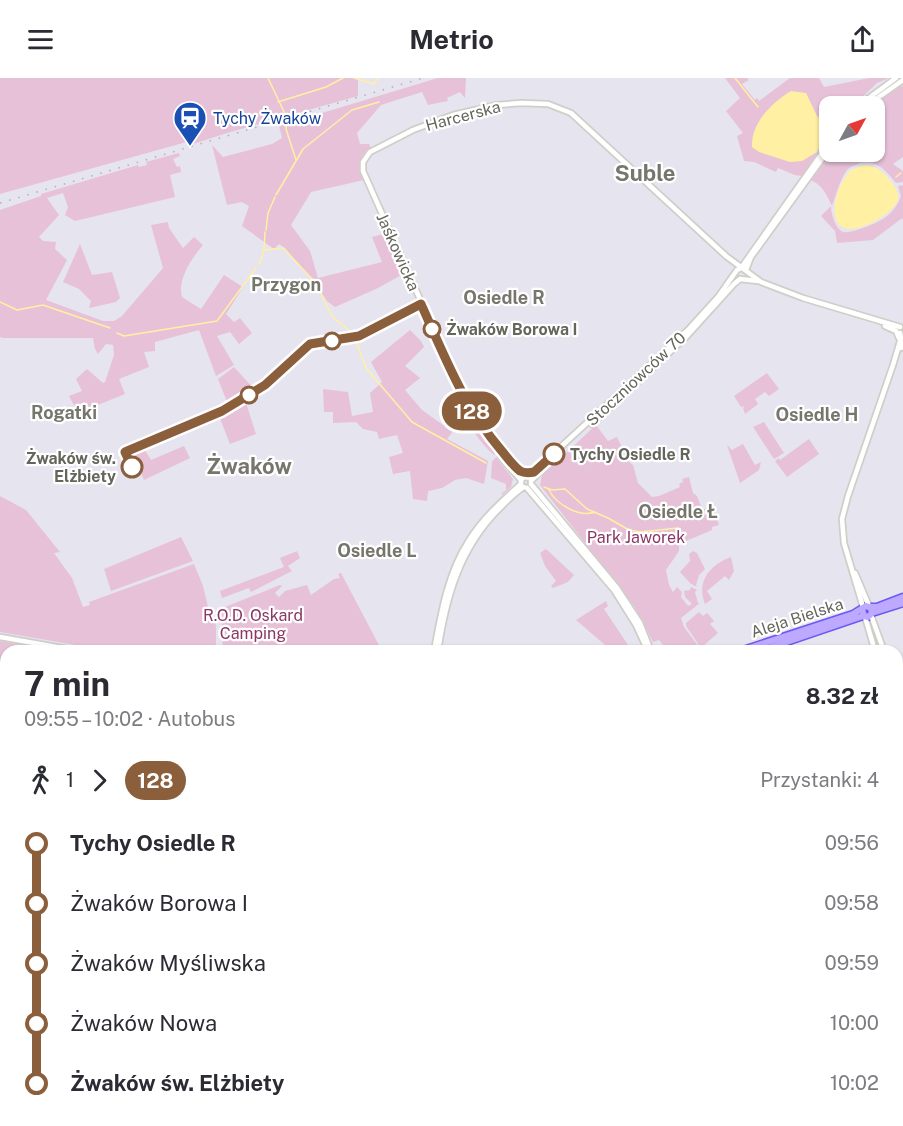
<!DOCTYPE html>
<html lang="pl">
<meta charset="utf-8">
<style>
:root{--surface:#fff;--page:#f2f2f3;--text:#2b2b33;--muted:#7c7c81}
body{margin:0;font-family:"Public Sans",sans-serif;background:var(--page);color:var(--text);height:100vh;display:flex;flex-direction:column;font-size:22px;white-space:nowrap}
*{box-sizing:border-box;margin:0}
p{font-size:20px;color:var(--muted)}
.icon{flex:none;width:33px;height:33px;fill:none;stroke:currentColor;stroke-width:2;stroke-linecap:round;stroke-linejoin:round}
.map{position:relative;flex:1;overflow:hidden}
.side{position:absolute;left:0px;top:567px;width:903px;height:482px;display:flex;flex-direction:column;background:var(--surface);border-radius:18px 18px 0 0;box-shadow:0 2px 4px #0004}
.side>*{flex:none}
.badge{padding:0 12px;border-radius:20px;font-size:21px;line-height:39px}
.needle{width:39px;rotate:50deg}
.tools{position:absolute;left:819px;top:18px;display:grid;gap:12px}
.tools a{display:grid;place-items:center;width:66px;height:66px;border-radius:12px;background:var(--surface);box-shadow:0 2px 4px #0004;font-size:30px}
.map>.badge{position:absolute;translate:-50% -50%;box-shadow:0 0 0 3px #fff}
.legs{display:flex;align-items:center;gap:9px;height:66px;padding:0 24px;font-size:20px}
.legs p{margin-inline-start:auto}
.headline{display:flex;align-items:center;justify-content:space-between;height:102px;padding:0 24px}
h1{font-size:33px;font-weight:700;line-height:45px}
ul{padding:0 24px;list-style:none}
li{display:flex;align-items:center;gap:21px;height:60px;font-size:22px}
li i{display:grid;place-items:center;width:9px;height:100%;margin:0 8px;background:currentColor}
li i::after{content:'';width:15px;height:15px;margin:-8px;border:4px solid;border-radius:50%;background:var(--surface)}
li p{margin-inline-start:auto}
li:first-child i{background:linear-gradient(#0000 50%,currentColor 0)}
li:last-child i{background:linear-gradient(currentColor 50%,#0000 0)}
header{display:flex;justify-content:space-between;align-items:center;height:78px;padding:0 24px;background:var(--surface);font-size:27px;font-weight:700}
.map>svg:first-child{display:block}
</style>
<header><svg class="icon" aria-label="menu" viewBox="0 0 24 24"><path d="M4 6h16M4 12h16M4 18h16"/></svg>Metrio<svg class="icon" aria-label="share" viewBox="0 0 24 24"><path d="M12 15V3M7 8l5-5 5 5M5 13v7h14v-7"/></svg></header>
<div class="map">
<svg width="903" height="1048" viewBox="0 0 903 1048">
<rect width="100%" height="100%" fill="#e6e4ef"/>
<!-- green -->
<path fill="#e7c1d8" d="M0,0H358V18L227,55L190,67V63L0,116Z
M438,0H466L465,20L460,14L447,20L448,23L428,27L422,14L381,27L357,55L360,66H369L371,70L361,81L364,102L311,114L291,147L310,173L318,200L382,184L372,159L387,155L405,195L376,211L335,229L327,223L318,209L285,170L279,166L274,171L242,148L249,128L242,124L227,127L212,67L223,79L272,66L282,60L279,48Z
M725,0H747L749,2L742,6L755,22L757,20L759,23L790,0H819L824,9L869,0H889L877,5L853,28H830L829,58L802,98L795,97L778,90L776,94L754,84L744,83L737,58L743,55L726,33L740,20Z
M903,8V79L893,86L903,93V104L896,105C887,94 877,81 860,85C856,87 851,88 847,92C840,101 836,117 832,128C826,116 822,105 809,102L830,74H874V28H870L896,10Z
M179,75L180,78L173,81L177,89L180,88L181,94L170,97L175,119L75,143L65,137L68,129L63,115L47,120L59,137L39,159L43,163L56,164L55,171L67,182L46,222L103,243H114L122,238L163,190L151,147L168,144L169,150L183,170L194,159L203,167C192,180 177,201 182,219L201,231L224,197L243,209L226,236L234,244L240,240L252,255L239,266L230,254L217,258L234,287L216,298L199,252L155,264V273L144,274L149,289L119,301L125,316L78,335L69,318L82,313L76,301L87,291L103,305L105,304L114,277L113,267L106,266L98,276L95,271L93,260H3L0,259V132L41,118V116L138,87L139,89L147,87L146,84Z
M903,107V141H901L873,162L837,165L835,153L821,138L831,128C831,135 835,151 843,154C847,155 853,153 857,152C877,145 893,140 901,118L898,108Z
M80,166L92,197L112,194L120,220L116,224L89,230L91,223L79,211L63,204Z
M410,252L421,263L424,269L405,288L420,300L405,312L422,332L443,347L454,329L447,320L451,314L455,311L458,312L497,371L494,377C482,367 473,352 463,340L447,361L488,383L484,406L466,400L455,402L442,410L428,413L427,423L413,421L410,393L393,396L389,379L403,375L397,357L379,361L377,354L363,351L356,344L333,345V334H324L323,311L348,314L352,338L373,334L370,315L382,304L371,284Z
M234,289L254,311L228,326L218,301Z
M767,295L779,311L769,318L765,314L755,321L758,326L745,336L743,330L745,328L741,329L734,318Z
M246,325L256,356L230,366L219,338Z
M764,344L784,375L774,381L753,349Z
M596,347L608,363L617,359L629,384L633,387L638,405L652,419L659,418L680,409L679,406L683,404L682,401L689,399L693,415L697,418L702,431L708,430L710,433L714,432L719,447L712,449V452L679,466V473L666,492L669,507L673,514L677,509L682,514L681,519L688,528L692,526L685,519L684,513L690,512L691,509L697,512L695,514L698,525H700L681,540L684,549L702,573H689L684,569L671,567L667,572L659,562L653,564L634,528L540,407L542,397L539,396L554,385L550,390Z
M809,361L819,376L787,399L775,383L779,380L780,382Z
M743,366L755,387L761,384L759,392L740,405L727,367L732,372Z
M184,368L190,380L144,402L136,383L130,376L143,369L151,382Z
M496,379L513,401L511,409L502,417L501,416L506,412V406L491,400L492,384Z
M0,418L26,432L60,474L54,475L72,500L83,529L90,527L89,524L194,486L203,508L209,533L212,532L216,548V573H110L0,554Z
M181,459L193,483L111,513L104,491Z
M546,471L574,497L568,504L553,510L551,508L556,503L545,488L540,475Z
M297,473L300,480L288,488L292,493L251,514L249,510L222,520L220,513L284,489L280,480Z
M693,473L697,475L705,491L699,497L696,507L697,509L690,505L680,494L690,483L689,476Z
M731,479L734,493L729,502L725,498L707,513L712,521L705,526C696,503 710,487 731,479Z
M341,495L382,573H222L223,558L220,531L280,507L282,508L275,515L279,519L285,513L307,507L311,517L334,501L340,500L338,496Z
M606,523L608,528L604,531L628,567L612,573L576,542Z
M699,534L703,538L707,535L714,543L710,546L718,555L703,568L699,567L686,548V545Z
M0,563L57,573H6V1042H430L432,1046L430,1048L424,1045L421,1048H0Z
M897,820L899,821L903,878V933H899Z"/>
<!-- water -->
<path fill="#fff0a4" d="M791,13L806,15L817,38L829,49L817,74L802,83L790,84L759,74L752,69C751,44 772,25 791,13Z
M867,87C878,89 883,94 890,102C894,107 900,115 898,122C892,138 847,163 837,144C830,129 839,105 850,93C855,89 862,88 867,87Z
M149,1043H224L225,1048H145Z"/>
<g fill="none" stroke-linecap="round" stroke-linejoin="round">
<!-- stream -->
<path stroke="#fff0a4" stroke-width="1.5" d="M268,0L286,38
M354,0L374,6L378,0
M735,0L758,29
M278,24L326,9L343,0
M287,43L286,51L296,82
M896,99L901,95
M276,117L303,71L352,32L379,24
M266,152L268,135L275,119
M264,172L283,170L315,204L332,238L354,257L366,290L412,344L486,385
M259,187L264,172L265,154
M0,224L17,232L43,227L110,250
M117,255L124,258L217,243L256,190
M544,409L552,412L565,411L587,431L608,440L629,452L640,454L678,450
M549,412C556,426 579,440 595,434
M0,620L6,625
M140,1048L144,1042"/>
<!-- minor casing -->
<g stroke="#cfcfc8" stroke-width="8">
<path id="minor" d="M858,28L896,0
M866,28L903,2
M741,190L830,64
M746,192L751,179L830,70
M740,201L758,203
M885,248L896,253L899,260
M901,270L903,265
M592,346L686,259L734,206L740,201
M499,373L501,379L521,402
M524,399L487,354L463,318L363,93V84L370,74L413,52L453,37L497,27L521,25L548,26L571,35L726,178L761,204L803,220L900,249
M528,399L688,252L718,219L737,192L741,190
M531,403L546,388
M531,406L617,510L640,545L651,573
M527,410L614,512L636,547L648,573
M855,495L869,528
M863,529L844,465L842,441L848,418L893,287L901,260L900,255
M871,537L884,573
M865,539L875,573
M0,559L79,573
M434,573C441,536 447,497 468,464C482,441 501,424 521,406V402L524,399
M438,573C446,519 460,470 499,431C507,423 515,414 524,409
M897,696L903,698
M897,708L903,702
M897,763L903,859
M897,902L903,979
M488,1042L489,1048
M493,1048L494,1042"/>
</g>
<!-- major casing -->
<g stroke="#6b59f3" stroke-width="9">
<path id="major" d="M870,529H877L903,519
M875,534L903,525
M740,573L853,536L866,528L871,530L872,535L868,539L864,538L862,531
M760,573L863,538
M712,1042V1048
M720,1042V1048"/>
</g>
<!-- minor -->
<use href="#minor" stroke="#fff" stroke-width="4.5"/>
<!-- major -->
<use href="#major" stroke="#bda9ff" stroke-width="6"/>
<!-- rail -->
<path stroke="#b1b1af" stroke-width="1.5" stroke-dasharray="1.5 8" stroke-linecap="butt" d="M0,125L423,0"/>
</g>
<g fill="none" stroke-linecap="round" stroke-linejoin="round">
<!-- line-1 casing -->
<g stroke="#fff" stroke-width="14">
<path id="line-1" d="M132,389L125,374L222,333L265,307L310,266L359,258L421,226C444,277 464,329 501,372C507,379 513,388 520,393C524,395 529,395 534,394L554,376"/>
</g>
<!-- line-1 -->
<use href="#line-1" stroke="#8b5e3c" stroke-width="9"/>
</g>
<!-- icons -->
<defs>
<g id="station-pin" transform="scale(1.725)"><path d="M0 17L-7.5 6A9.5 9.5 0 1 1 7.5 6Z" fill="#1a4fb4" stroke="#fff"/><path d="M-3-6H3Q5-6 5-4V2Q5 4 3 4L4.5 6H3L1.5 4h-3L-3 6H-4.5L-3 4Q-5 4-5 2V-4Q-5-6-3-6ZM-3.5-4v3h7v-3ZM-3.5 1v1.5H-2V1ZM2 1v1.5H3.5V1Z" fill="#fff"/></g>
</defs>
<g fill-rule="evenodd">
<use href="#station-pin" x="190" y="40"/>
</g>
<!-- markers -->
<g fill="#fff" stroke="#8b5e3c" stroke-width="3">
<circle cx="432" cy="251" r="8"/>
<circle cx="332" cy="263" r="8"/>
<circle cx="249" cy="317" r="8"/>
<circle cx="554" cy="376" r="10"/>
<circle cx="132" cy="389" r="10"/>
</g>
<g text-anchor="middle" dominant-baseline="central" stroke-width="4.5" stroke-linejoin="round" paint-order="stroke">
<!-- street labels -->
<g font-size="16" fill="#65655c" stroke="#fff">
<text transform="translate(463 38) rotate(-15)">Harcerska</text>
<text transform="translate(398 174) rotate(66)">Jaśkowicka</text>
<text transform="translate(636 301) rotate(-43)">Stoczniowców 70</text>
<text transform="translate(797 540) rotate(-18)">Aleja Bielska</text>
</g>
<!-- transit labels -->
<g font-size="16" fill="#164399" stroke="#fff" text-anchor="start">
<text x="213" y="40">Tychy Żwaków</text>
</g>
<!-- stop labels -->
<g font-size="16" font-weight="bold" fill="#65655c" stroke="#fff" text-anchor="start">
<text x="446" y="251">Żwaków Borowa I</text>
<text x="570" y="376">Tychy Osiedle R</text>
<text x="116" y="380" text-anchor="end">Żwaków św.<tspan x="116" dy="18">Elżbiety</tspan></text>
</g>
<!-- park labels -->
<g font-size="16" fill="#8b3665" stroke="#fff">
<text x="636" y="459">Park Jaworek</text>
<text x="253" y="537">R.O.D. Oskard<tspan x="253" dy="18">Camping</tspan></text>
</g>
<!-- neighbourhood labels -->
<g font-size="18" font-weight="bold" fill="#77766d" stroke="#fff">
<text x="286" y="206">Przygon</text>
<text x="504" y="219">Osiedle R</text>
<text x="64" y="334">Rogatki</text>
<text x="817" y="336">Osiedle H</text>
<text x="678" y="433">Osiedle Ł</text>
<text x="377" y="472">Osiedle L</text>
</g>
<!-- district labels -->
<g font-size="22" font-weight="bold" fill="#77766d" stroke="#fff">
<text x="645" y="95">Suble</text>
<text x="249" y="388">Żwaków</text>
</g>
</g>
</svg>
<div class="tools">
<a><svg class="needle" viewBox="-14 -14 28 28"><path d="M0-13l5 13h-10z" fill="#e53935"/><path d="M0 13l5-13h-10z" fill="#7c7c81"/></svg></a>
</div>
<b class="badge" style="left:472px;top:333px;background:#8b5e3c;color:#fff">128</b>
<section class="side">
<div class="headline"><div><h1>7 min</h1><p>09:55 – 10:02 · Autobus</p></div><b>8.32 zł</b></div>
<div class="legs"><svg class="icon" aria-label="walk" viewBox="0 0 24 24"><circle cx="13" cy="4" r="2"/><path d="M13 8l-2 6 4 7M11 14l-3 7M7 12l3-4h3l4 4"/></svg>1<svg class="icon" aria-label="forward" viewBox="0 0 24 24"><path d="M9 5l7 7-7 7"/></svg><b class="badge" style="background:#8b5e3c;color:#fff">128</b><p>Przystanki: 4</p></div>
<ul>
<li><i style="color:#8b5e3c"></i><b>Tychy Osiedle R</b><p>09:56</p></li>
<li><i style="color:#8b5e3c"></i><span>Żwaków Borowa I</span><p>09:58</p></li>
<li><i style="color:#8b5e3c"></i><span>Żwaków Myśliwska</span><p>09:59</p></li>
<li><i style="color:#8b5e3c"></i><span>Żwaków Nowa</span><p>10:00</p></li>
<li><i style="color:#8b5e3c"></i><b>Żwaków św. Elżbiety</b><p>10:02</p></li>
</ul>
</section>
</div>
